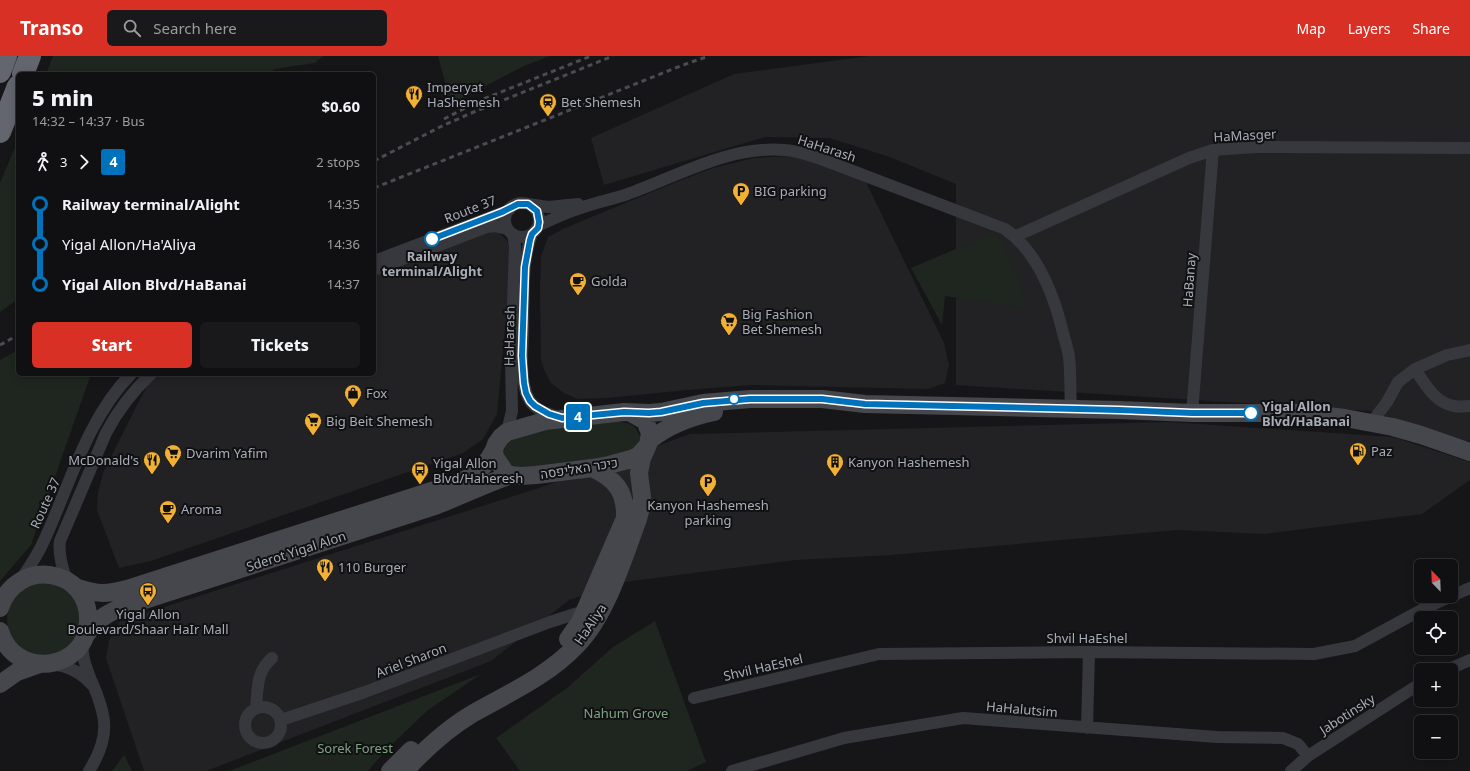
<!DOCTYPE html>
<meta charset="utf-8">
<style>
:root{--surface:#101012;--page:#19191b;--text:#f1f3f6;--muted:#9c9d9f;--line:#303032;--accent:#d93025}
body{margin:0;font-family:"Noto Sans",Heebo,sans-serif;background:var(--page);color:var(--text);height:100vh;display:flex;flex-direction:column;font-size:15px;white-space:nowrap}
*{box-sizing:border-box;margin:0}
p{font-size:13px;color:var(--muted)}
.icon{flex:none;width:22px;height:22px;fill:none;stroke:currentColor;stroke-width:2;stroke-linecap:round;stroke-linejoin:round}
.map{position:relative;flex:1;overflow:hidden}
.drawer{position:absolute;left:16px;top:16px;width:360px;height:304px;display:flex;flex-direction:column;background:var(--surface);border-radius:6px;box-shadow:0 2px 10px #0003,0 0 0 1px var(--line)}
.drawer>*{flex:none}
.badge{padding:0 8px;border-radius:3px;font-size:14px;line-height:26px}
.needle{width:26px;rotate:337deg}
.buttons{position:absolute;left:1414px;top:503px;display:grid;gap:8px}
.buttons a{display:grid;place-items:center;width:44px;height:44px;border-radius:6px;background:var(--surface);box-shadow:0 2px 10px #0003,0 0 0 1px var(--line);font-size:20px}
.map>.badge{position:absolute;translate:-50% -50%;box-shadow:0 0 0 2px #fff}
.legs{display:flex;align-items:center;gap:6px;height:44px;padding:0 16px;font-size:13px}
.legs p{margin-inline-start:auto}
.overview{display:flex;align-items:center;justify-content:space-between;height:68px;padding:0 16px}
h1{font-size:22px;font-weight:800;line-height:30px}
.primary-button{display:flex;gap:8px;margin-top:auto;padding:8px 16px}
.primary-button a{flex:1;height:46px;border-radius:6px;background:var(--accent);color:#fff;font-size:16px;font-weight:800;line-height:46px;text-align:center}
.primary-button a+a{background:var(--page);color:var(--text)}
ul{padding:0 16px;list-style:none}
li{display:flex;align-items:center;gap:14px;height:40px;font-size:15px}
li i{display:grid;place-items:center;width:6px;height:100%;margin:0 5px;background:currentColor}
li i::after{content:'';width:10px;height:10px;margin:-5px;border:3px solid;border-radius:50%;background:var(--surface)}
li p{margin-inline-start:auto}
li:first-child i{background:linear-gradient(#0000 50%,currentColor 0)}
li:last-child i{background:linear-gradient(currentColor 50%,#0000 0)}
header{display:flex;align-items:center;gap:24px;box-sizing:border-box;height:56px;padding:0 20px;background:var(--accent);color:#fff}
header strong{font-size:19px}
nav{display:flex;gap:22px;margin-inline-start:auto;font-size:14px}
.search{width:280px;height:36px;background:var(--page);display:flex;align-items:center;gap:10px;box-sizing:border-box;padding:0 14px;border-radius:6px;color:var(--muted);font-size:15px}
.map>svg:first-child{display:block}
</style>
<header>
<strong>Transo</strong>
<div class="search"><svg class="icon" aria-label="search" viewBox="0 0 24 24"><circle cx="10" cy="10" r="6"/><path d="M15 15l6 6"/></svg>Search here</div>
<nav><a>Map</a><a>Layers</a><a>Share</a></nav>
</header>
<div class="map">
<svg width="1470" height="715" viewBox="0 0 1470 715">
<rect width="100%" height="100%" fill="#161618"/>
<!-- built -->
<path fill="#222225" d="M869,0H1470V385L1455,383L1370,355L956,329V128L887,100L829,82L765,81L604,129L591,82L734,18Z
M792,100L827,109L866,126L944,287L949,309L945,327L928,333L751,329L687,334L607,342L577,343L564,337L551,327L545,316L541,304L540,230L541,200L548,181L565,172L674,127L713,112L754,102Z
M485,173L498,176L509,187L512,200L497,358L483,383L463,397L151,505L119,512L97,454L98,437L103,417L138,347L149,327L157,318H374V219Z
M1169,366L1393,381L1470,406V424L1422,458L1265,478L1177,474L891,499L796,504L624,526L569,544L491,605L206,715H144L106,602L109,584L120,565L539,432L690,378Z"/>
<!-- green -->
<path fill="#1e261f" d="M53,0H323L315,7L275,13L267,18H46Z
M438,0H550L524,10L451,48Z
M18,84V243L0,256V127Z
M994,177L1003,187L1029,252L945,240L942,269L911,212Z
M18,294V318H91L31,489L0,525V304Z
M609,366C626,366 634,365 641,382L639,389L631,396L609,403L531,413L509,410L502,400L504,389C534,370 575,370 609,366Z
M7 563a37 37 0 1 1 74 0a37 37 0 1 1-74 0Z
M655,565L706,706L687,715H520L496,682L567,632L613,591Z
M481,618L428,654L386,694L368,715H229Z
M124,699L132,715H112Z"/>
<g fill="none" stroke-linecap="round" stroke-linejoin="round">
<!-- street -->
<path stroke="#37383d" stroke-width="12" d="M505 164a17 17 0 1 1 34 0a17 17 0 1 1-34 0Z
M528,148L548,151L578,148
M539,169C552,164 564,157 578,153C593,147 609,144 625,139C676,121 729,89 785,94C800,95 815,101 829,106L1005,173C1038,196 1054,239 1063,277C1065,285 1068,293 1069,301C1071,318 1070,336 1071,353
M532,178C521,208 524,242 523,273C523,291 520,310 524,328C525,334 527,340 530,345C537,355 548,358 559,361
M1016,180L1189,102L1213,94L1256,91L1470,92
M374,205L509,154
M374,214L487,171L495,170L507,173
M1415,313L1447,299L1470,294
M1192,357L1213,94
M1372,366L1387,346L1398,326L1415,313C1425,328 1435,347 1454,350C1459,351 1465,350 1470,350
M507,376L512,355L511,304L515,190L513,178
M20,525C27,514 35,503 41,491C69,433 85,365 131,318
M67,525C62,512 58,499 60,485L106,377C118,354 133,335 151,318
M83,585C81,599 86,611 91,624C107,660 111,680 89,715
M52,608C67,610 82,617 92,629
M1447,614L1470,604
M694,642L879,598L1089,596L1314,598L1355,590L1425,552L1470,532
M245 669a18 18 0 1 1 36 0a18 18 0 1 1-36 0Z
M256,652C258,632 256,616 272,602
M281,664L365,636L550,566L584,555
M1087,672L1089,596
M732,715L844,682L963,662L1217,681L1283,682L1298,688L1308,700
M1291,715L1308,700L1421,627"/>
<!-- secondary -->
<path stroke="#45474d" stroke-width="18" d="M631,357L645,365L650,377L648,389L638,400L631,403L609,409L592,412L536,419L521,420L511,419L505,416L495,401L494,394L496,388L501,381L507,376L545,365L624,356L649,357L661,356L703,347L750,343H822L865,348L1119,354L1192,357H1300L1345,362L1393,371L1421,379L1470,396
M650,384C669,369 690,361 714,356
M75,531C97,538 104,539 127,533L428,436C458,426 478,425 494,394
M0,552C16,501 90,511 88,565C87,616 14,624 0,575
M86,579C96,564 107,557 123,551L435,450C461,440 485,428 511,419
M568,583L580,566L625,462C626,435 615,423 592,412
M0,628L17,616L40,608
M390,715L411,694
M405,715C425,693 447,673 472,658C509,637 548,620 578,588C607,558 623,503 638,463L641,452L642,441L639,417L642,402L647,391"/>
<!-- highway -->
<path stroke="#63666e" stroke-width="22" d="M0,16L6,0
M23,18L30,0
M0,76L18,30"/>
<!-- rail -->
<path stroke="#4a4c52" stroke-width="3" stroke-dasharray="5 4" stroke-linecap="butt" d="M444,63L481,44L591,0
M374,105L440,71L469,58L613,0
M374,132L683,9L709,0
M0,289L18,279"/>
</g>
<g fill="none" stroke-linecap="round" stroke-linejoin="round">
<!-- line-1 casing -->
<g stroke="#fff" stroke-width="9">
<path id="line-1" d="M432,183L502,156L518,148H528L537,155L539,166L538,172L532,178L530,184L525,211L522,300L524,327L526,337L530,345L535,350L549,358L562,362L624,356L649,357L661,356L703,347L750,343H822L865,348L1119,354L1192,357H1251"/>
</g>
<!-- line-1 -->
<use href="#line-1" stroke="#0072bc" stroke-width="6"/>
</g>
<!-- icons -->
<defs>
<g id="restaurant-pin" transform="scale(0.9)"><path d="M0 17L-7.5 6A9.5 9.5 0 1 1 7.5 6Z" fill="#f2b134" stroke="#111113"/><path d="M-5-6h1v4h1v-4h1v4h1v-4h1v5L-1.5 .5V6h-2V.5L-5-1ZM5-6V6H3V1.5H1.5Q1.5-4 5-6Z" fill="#111"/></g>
<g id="station-pin" transform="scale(0.9)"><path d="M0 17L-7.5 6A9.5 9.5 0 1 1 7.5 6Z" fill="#f2b134" stroke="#111113"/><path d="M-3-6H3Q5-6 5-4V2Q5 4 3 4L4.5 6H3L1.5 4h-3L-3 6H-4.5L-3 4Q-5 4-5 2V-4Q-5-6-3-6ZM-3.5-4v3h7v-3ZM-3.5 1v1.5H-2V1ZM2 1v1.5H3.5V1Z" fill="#111"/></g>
<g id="parking-pin" transform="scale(0.9)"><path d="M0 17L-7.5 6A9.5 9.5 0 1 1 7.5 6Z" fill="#f2b134" stroke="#111113"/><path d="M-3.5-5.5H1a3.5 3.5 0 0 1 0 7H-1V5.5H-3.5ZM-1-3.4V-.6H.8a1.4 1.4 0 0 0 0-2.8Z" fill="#111"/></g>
<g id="cafe-pin" transform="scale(0.9)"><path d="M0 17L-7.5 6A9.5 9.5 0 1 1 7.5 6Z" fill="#f2b134" stroke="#111113"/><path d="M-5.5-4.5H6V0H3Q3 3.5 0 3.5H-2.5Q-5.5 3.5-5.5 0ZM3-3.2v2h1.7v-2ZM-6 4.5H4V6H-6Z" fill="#111"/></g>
<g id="supermarket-pin" transform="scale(0.9)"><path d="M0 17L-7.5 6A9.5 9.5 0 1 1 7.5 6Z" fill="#f2b134" stroke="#111113"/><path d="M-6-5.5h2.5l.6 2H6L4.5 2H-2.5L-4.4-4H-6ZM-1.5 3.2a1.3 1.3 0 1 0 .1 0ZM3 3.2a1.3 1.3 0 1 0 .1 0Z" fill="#111"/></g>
<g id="shop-pin" transform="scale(0.9)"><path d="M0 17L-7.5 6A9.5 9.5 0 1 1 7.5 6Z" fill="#f2b134" stroke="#111113"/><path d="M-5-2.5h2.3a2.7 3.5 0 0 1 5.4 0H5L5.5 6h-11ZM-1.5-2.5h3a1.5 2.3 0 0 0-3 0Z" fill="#111"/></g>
<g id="fuel-pin" transform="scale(0.9)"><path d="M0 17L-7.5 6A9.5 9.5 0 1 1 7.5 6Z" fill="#f2b134" stroke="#111113"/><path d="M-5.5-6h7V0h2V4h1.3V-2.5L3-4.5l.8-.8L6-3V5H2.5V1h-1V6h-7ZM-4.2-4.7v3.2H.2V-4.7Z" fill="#111"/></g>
<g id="building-pin" transform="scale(0.9)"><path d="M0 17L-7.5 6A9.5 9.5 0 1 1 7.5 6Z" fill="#f2b134" stroke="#111113"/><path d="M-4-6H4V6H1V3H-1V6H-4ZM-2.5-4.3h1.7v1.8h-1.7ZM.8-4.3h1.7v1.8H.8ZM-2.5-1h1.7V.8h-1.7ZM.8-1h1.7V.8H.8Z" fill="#111"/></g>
<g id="bus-pin" transform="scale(0.9)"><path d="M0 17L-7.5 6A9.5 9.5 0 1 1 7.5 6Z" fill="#f2b134" stroke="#111113"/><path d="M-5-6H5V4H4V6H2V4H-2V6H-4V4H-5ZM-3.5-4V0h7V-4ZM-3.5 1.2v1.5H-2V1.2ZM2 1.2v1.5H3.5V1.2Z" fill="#111"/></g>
</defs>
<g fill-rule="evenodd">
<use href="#restaurant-pin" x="414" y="38"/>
<use href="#station-pin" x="548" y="46"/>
<use href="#parking-pin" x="741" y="135"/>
<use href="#cafe-pin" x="578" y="225"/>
<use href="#supermarket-pin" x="729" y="265"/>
<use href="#shop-pin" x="353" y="337"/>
<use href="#supermarket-pin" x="313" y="365"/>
<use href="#fuel-pin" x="1358" y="395"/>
<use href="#supermarket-pin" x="173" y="397"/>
<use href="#restaurant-pin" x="152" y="404"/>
<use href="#building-pin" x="835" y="406"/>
<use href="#bus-pin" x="420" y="414"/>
<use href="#parking-pin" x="708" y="426"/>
<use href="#cafe-pin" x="168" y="453"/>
<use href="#restaurant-pin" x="325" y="511"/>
<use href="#bus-pin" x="148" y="535"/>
</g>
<!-- markers -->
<g fill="#fff" stroke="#0072bc" stroke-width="2">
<circle cx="432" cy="183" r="7"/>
<circle cx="734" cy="343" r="5"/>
<circle cx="1251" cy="357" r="7"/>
</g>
<g text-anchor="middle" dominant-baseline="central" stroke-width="4" stroke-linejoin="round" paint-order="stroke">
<!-- poi labels -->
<g font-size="13" fill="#a8adb8" stroke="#111113" text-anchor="start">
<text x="427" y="31">Imperyat<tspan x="427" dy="15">HaShemesh</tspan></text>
<text x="561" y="46">Bet Shemesh</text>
<text x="754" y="135">BIG parking</text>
<text x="591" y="225">Golda</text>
<text x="742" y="258">Big Fashion<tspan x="742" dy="15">Bet Shemesh</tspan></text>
<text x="366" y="337">Fox</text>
<text x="326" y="365">Big Beit Shemesh</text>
<text x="1371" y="395">Paz</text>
<text x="186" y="397">Dvarim Yafim</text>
<text x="139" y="404" text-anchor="end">McDonald's</text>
<text x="848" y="406">Kanyon Hashemesh</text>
<text x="433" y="407">Yigal Allon<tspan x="433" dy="15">Blvd/Haheresh</tspan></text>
<text x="708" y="449" text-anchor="middle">Kanyon Hashemesh<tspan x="708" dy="15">parking</tspan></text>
<text x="181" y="453">Aroma</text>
<text x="338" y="511">110 Burger</text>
<text x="148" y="558" text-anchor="middle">Yigal Allon<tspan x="148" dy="15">Boulevard/Shaar HaIr Mall</tspan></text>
</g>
<!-- street labels -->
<g font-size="13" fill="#a8adb8" stroke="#111113">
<text transform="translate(1245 79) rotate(-3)">HaMasger</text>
<text transform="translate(827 92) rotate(18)">HaHarash</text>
<text transform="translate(470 153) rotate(-21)">Route 37</text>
<text transform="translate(1189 224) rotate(-86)">HaBanay</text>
<text transform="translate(509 280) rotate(-89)">HaHarash</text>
<text transform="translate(579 412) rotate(-9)">כיכר האליפסה</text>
<text transform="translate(45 447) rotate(-66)">Route 37</text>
<text transform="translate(296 495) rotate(-18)">Sderot Yigal Alon</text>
<text transform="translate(590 568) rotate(-56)">HaAliya</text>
<text x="1087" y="582">Shvil HaEshel</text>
<text transform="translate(411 604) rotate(-21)">Ariel Sharon</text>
<text transform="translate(763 611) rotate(-13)">Shvil HaEshel</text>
<text transform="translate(1022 653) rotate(5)">HaHalutsim</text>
<text transform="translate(1347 658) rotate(-33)">Jabotinsky</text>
</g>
<!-- stop labels -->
<g font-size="13" font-weight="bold" fill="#a8adb8" stroke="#111113">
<text x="432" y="200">Railway<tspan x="432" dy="15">terminal/Alight</tspan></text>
<text x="1262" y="350" text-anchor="start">Yigal Allon<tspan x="1262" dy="15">Blvd/HaBanai</tspan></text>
</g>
<!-- park labels -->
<g font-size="13" fill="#7fa381" stroke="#111113">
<text x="626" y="657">Nahum Grove</text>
<text x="355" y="692">Sorek Forest</text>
</g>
</g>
</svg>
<div class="buttons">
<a><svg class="needle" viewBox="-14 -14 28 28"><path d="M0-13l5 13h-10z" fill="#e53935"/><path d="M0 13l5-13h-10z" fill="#9c9d9f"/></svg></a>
<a><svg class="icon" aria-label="locate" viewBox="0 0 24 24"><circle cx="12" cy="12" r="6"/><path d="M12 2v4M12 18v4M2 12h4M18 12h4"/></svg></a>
<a>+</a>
<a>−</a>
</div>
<b class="badge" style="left:578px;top:361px;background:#0072bc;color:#fff">4</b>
<section class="drawer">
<div class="overview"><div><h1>5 min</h1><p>14:32 – 14:37 · Bus</p></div><b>$0.60</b></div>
<div class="legs"><svg class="icon" aria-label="walk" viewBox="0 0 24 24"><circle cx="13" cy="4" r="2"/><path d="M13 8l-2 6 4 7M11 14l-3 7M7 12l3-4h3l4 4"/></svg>3<svg class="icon" aria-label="forward" viewBox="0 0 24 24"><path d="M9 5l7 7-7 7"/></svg><b class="badge" style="background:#0072bc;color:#fff">4</b><p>2 stops</p></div>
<ul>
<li><i style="color:#0072bc"></i><b>Railway terminal/Alight</b><p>14:35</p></li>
<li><i style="color:#0072bc"></i><span>Yigal Allon/Ha'Aliya</span><p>14:36</p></li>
<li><i style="color:#0072bc"></i><b>Yigal Allon Blvd/HaBanai</b><p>14:37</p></li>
</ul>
<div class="primary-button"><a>Start</a><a>Tickets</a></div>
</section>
</div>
